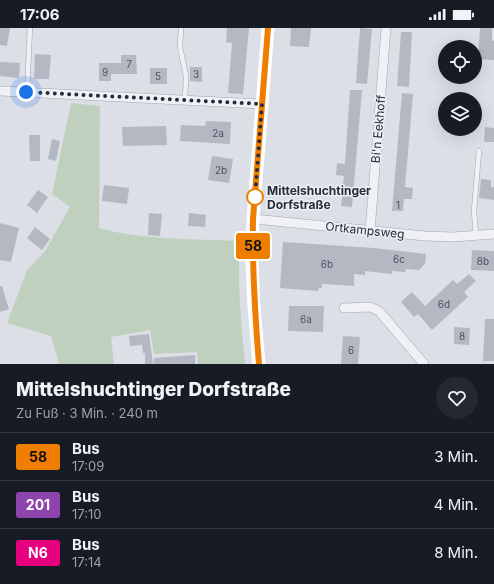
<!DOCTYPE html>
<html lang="de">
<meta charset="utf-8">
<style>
:root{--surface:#171b24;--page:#242831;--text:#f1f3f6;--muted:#9ea1a6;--line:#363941}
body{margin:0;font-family:Inter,sans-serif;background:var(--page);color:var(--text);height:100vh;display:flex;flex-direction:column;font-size:15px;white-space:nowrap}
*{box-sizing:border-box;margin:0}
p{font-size:13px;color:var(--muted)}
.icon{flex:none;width:22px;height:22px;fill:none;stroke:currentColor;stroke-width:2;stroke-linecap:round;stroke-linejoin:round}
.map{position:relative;height:336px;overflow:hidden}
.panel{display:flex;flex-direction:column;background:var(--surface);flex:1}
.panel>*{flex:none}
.badge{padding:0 8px;border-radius:3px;font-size:14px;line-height:26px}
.tools{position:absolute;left:438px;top:12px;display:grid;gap:8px}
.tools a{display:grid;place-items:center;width:44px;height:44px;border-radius:50%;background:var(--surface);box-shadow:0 4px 16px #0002;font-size:20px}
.you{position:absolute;width:20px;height:20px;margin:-10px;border:3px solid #fff;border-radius:50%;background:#1a73e8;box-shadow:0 0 0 6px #1a73e833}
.map>.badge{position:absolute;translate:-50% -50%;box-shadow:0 0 0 2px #fff}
.round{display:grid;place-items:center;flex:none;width:42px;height:42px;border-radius:21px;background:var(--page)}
.headline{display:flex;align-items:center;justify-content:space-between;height:68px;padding:0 16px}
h1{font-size:19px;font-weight:800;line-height:30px}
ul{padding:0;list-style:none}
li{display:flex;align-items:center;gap:12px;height:48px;padding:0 16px;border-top:1px solid var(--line)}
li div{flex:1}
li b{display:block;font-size:15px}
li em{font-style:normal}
li .badge{min-width:44px;font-weight:700;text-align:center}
.status{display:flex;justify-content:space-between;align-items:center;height:28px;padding:0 20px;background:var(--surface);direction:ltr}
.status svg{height:11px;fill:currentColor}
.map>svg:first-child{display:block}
</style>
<div class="status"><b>17:06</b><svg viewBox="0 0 49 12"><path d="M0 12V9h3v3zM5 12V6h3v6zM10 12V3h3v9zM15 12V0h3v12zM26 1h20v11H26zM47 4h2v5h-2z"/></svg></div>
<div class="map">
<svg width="494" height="336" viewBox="0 0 494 336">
<rect width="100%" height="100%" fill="#dddfe7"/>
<!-- green -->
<path fill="#c0d0be" d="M71,75L100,78L99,200C142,212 194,211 240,213C237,254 241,295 245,336H198L197,324L154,326L150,302L111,309L114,336H59L51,308L7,295L27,242L45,223L70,179L52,166Z"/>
<!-- building -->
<path fill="#b4b8c3" d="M0,0H10L7,18L0,17Z
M227,0H249L243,66L228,65L232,15L226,14Z
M291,0H311L309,19L290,18Z
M360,0L372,1L367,56L356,55Z
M480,0H492V12L494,13V32L478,31Z
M401,4H412L409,59L397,58Z
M35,26L51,27L49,51H34Z
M121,27H136L137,46H111V53H99V35H121Z
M0,34L20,35L19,50L0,48Z
M190,39H202V54L190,53Z
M150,40H167V56H150Z
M350,62H362L352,179L341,178L344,148L336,147L337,135L345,136Z
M402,65L413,66L405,159L413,160L412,171H404L403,183H392Z
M206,93L231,94L230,116L180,113L181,97L205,98Z
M166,98L167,117L123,118L122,99Z
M485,99L494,100V114H484Z
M29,107H40V133H30Z
M52,111L60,113L56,133L48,131Z
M212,128L233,131L229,155L208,152Z
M481,151L491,152V159H494V172L479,170Z
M104,157L129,160L127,176L102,173Z
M38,162L48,169L37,185L27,177Z
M149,185L162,186L160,208L148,207Z
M189,185L206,187L205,199L188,198Z
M0,195L19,200L11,234L0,232Z
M35,199L50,211L42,222L27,210Z
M283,214L374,220L426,226L425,236L419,242L406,241L405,244L392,243V246L365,243V247L354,246V258L322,256V260H319L318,263L280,260Z
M472,222L494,223V243L471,242Z
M469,246L476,253L464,264L468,269L432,302L418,286L414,289L401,274L412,264L425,278L453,252L457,256Z
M0,258H2L9,281L0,284Z
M289,278H324L323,304L288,303Z
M485,291H494V333H483Z
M454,299L470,300L469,317L454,316Z
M149,306L153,336H145V325H143L142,317L130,318L129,308Z
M343,308L360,309L358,336H341Z
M195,327V336H154V330Z"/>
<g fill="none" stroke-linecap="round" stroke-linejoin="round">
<!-- lane casing -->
<g stroke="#a3a6b1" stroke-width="5.5">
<path id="lane" d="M181,0L180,19L186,48L185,72
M27,65L30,0
M476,208L474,183L479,123"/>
</g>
<!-- street casing -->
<g stroke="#a3a6b1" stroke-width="10">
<path id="street" d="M0,63L262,76
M253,191L425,208L453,209L494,206
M370,203L386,0
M344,280L370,279L379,283L424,336"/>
</g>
<!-- lane -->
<use href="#lane" stroke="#eff1f5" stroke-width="4.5"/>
<!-- street -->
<use href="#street" stroke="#eff1f5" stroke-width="9"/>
<!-- secondary -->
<path stroke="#fff" stroke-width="13" d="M259,336L254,278L252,235L253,191L268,0"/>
</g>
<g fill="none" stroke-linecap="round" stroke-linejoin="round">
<!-- line casing -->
<g stroke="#fff" stroke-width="9">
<path id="line" d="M259,336C255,287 252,240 253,191L268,0"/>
</g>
<!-- line -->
<use href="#line" stroke="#ef7d00" stroke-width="6"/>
<!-- walk -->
<path stroke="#272c3d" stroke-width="4" stroke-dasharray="0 7.2" d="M26,64L262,76L255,169"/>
</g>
<!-- markers -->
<circle fill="#fff" stroke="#ef7d00" stroke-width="2" cx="255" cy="169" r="8"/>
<g text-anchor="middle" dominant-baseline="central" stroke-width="3" stroke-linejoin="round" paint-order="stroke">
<!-- number labels -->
<g font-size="10" fill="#4a4f5e">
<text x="129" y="36">7</text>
<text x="105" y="44">9</text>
<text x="196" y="46">3</text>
<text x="158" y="48">5</text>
<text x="218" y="105">2a</text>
<text x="221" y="142">2b</text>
<text x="398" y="177">1</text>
<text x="399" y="231">6c</text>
<text x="483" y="233">8b</text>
<text x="327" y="236">6b</text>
<text x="444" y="276">6d</text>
<text x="306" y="291">6a</text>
<text x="462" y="308">8</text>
<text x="351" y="322">6</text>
</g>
<!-- street labels -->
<g font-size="12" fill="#272c3d" stroke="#eceef4">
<text transform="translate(378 101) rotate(-85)">Bi'n Eekhoff</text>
<text transform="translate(365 202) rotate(6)">Ortkampsweg</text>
</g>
<!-- stop labels -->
<g font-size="12" font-weight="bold" fill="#272c3d" stroke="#eceef4" text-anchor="start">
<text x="267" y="162">Mittelshuchtinger<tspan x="267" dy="14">Dorfstraße</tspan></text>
</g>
</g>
</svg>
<div class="tools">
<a><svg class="icon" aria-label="locate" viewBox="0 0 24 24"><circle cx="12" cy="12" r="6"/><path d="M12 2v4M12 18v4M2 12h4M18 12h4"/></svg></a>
<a><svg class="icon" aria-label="layers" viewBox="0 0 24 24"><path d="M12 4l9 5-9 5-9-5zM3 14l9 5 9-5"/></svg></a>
</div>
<div class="you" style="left:26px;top:64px"></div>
<b class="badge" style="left:253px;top:218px;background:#ef7d00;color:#111">58</b>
</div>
<section class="panel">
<div class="headline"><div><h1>Mittelshuchtinger Dorfstraße</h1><p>Zu Fuß · 3 Min. · 240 m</p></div><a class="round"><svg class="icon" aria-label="heart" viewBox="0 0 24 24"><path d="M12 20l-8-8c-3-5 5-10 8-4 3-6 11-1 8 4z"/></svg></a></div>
<ul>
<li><span class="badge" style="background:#ef7d00;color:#111">58</span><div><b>Bus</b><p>17:09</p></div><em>3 Min.</em></li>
<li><span class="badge" style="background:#8e44ad;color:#fff">201</span><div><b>Bus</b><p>17:10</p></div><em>4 Min.</em></li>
<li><span class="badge" style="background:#e6007e;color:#fff">N6</span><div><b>Bus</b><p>17:14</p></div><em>8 Min.</em></li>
</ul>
</section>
